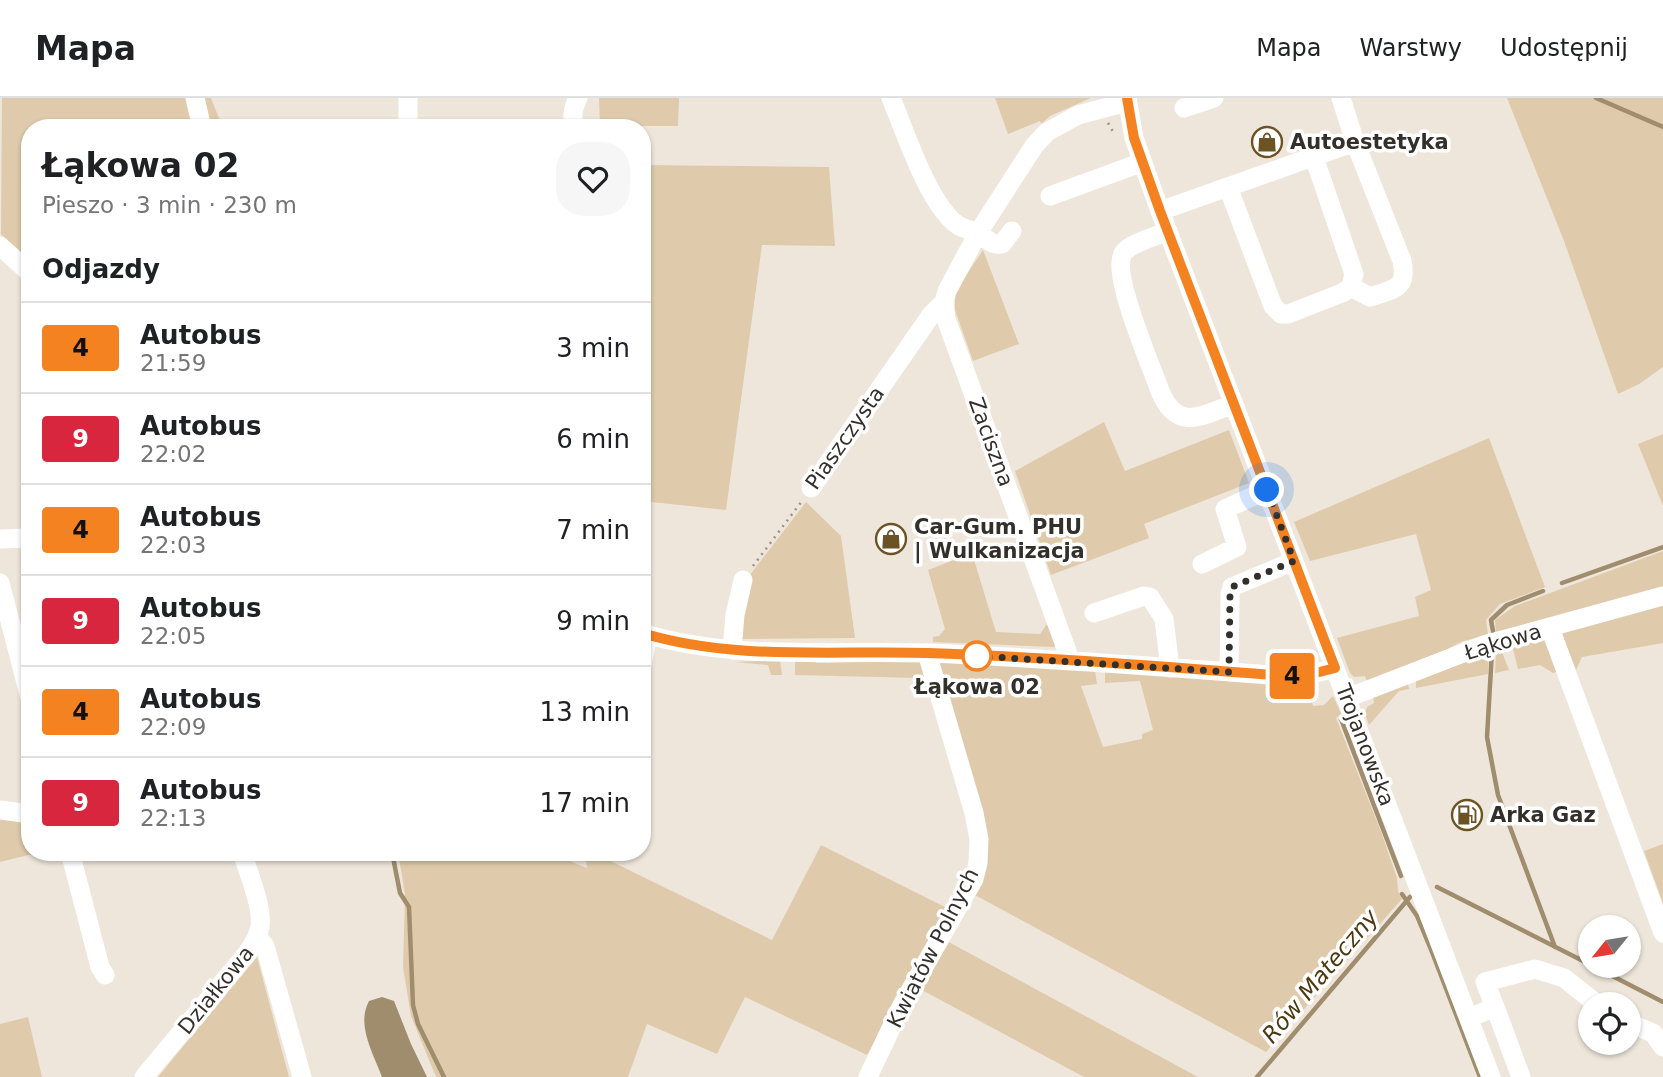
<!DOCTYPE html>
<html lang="pl">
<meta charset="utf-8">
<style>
:root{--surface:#fff;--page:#f6f6f6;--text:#202124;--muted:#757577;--line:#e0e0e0}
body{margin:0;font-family:"DejaVu Sans",sans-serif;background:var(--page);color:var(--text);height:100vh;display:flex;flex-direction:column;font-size:26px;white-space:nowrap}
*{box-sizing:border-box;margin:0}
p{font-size:23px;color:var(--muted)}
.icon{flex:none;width:38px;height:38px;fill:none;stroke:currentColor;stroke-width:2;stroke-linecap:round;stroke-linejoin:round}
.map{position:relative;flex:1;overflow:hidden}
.side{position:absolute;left:21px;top:21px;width:630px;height:742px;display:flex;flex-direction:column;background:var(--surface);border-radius:28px;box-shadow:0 2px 5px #0004}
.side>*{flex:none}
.badge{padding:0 14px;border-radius:5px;font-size:24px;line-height:46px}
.needle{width:46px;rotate:240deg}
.fabs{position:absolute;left:1578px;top:817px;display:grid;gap:14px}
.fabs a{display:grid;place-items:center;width:63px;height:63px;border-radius:50%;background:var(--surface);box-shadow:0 2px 5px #0004;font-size:35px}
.you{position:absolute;width:35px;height:35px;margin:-18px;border:5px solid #fff;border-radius:50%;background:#1a73e8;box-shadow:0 0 0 10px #1a73e833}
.map>.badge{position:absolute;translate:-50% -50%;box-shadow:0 0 0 4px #fff}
h2{padding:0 21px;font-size:26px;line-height:63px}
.round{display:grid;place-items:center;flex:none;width:74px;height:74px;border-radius:28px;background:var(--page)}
.overview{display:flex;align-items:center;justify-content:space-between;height:119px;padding:0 21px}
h1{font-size:33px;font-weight:700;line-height:52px}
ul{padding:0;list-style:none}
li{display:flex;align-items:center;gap:21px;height:91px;padding:0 21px;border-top:2px solid var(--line)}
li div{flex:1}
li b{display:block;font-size:26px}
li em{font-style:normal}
li .badge{min-width:77px;font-weight:700;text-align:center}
header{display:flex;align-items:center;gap:42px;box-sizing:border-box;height:98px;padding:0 35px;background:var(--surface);border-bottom:2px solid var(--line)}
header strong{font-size:33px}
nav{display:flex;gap:38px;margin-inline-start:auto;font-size:24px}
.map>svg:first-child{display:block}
</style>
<header>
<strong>Mapa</strong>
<nav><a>Mapa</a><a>Warstwy</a><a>Udostępnij</a></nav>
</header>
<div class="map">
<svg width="1663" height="979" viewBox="0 0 1663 979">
<rect width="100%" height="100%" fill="#eee6da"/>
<!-- green -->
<path fill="#dfcbac" d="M2,0H186L194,30H30V164L1,136Z
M202,0H211L223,30H209Z
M599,0H679L678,28H600Z
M995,0H1091L1050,18L1041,26L1040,23L1008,36Z
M1507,0H1663V269L1639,286L1618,296L1564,143Z
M642,67L829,69L835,148L762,147L726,412L642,403Z
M983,152L1019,246L973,263L955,212V194Z
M1104,324L1125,373L1229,332L1249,385L1144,426L1149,440L1051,477L1015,373Z
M1663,336V408L1638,346Z
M1489,340L1545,489L1500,506L1486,522L1488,536L1461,544L1414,568L1367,585L1365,578L1354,579L1350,575L1337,540L1419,518L1415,499L1431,492L1416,436L1310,463L1294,424Z
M806,404L841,438L855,540L741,541L746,482Z
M1663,453V492L1496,534L1495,522L1515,508Z
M972,455L996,534L1040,536L1047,526L1057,545L1054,549L933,544V539L939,538L945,531L928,472Z
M1663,503V545L1582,559L1576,572L1562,537L1568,530Z
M1536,541L1545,543L1561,572L1553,575L1540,567L1518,571L1513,551L1516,546Z
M1500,549L1509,572L1495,575L1496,550Z
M1489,553L1488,576L1416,590V583Z
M795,561H815L816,565L922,563L932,592L918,580L795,577Z
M780,562L782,577H771L768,567L736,564Z
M942,562L1095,573L1097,586L1081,588L1103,649L1142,641V636L1153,632L1140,583L1105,585V573L1307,590L1313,608L1324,607L1333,598L1342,617L1336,620L1380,731L1397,780L1398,793L1402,801L1266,954L973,796L983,770L939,565Z
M1408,586L1409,591L1399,593L1369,627L1365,616L1367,609L1374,605L1373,598Z
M0,721L30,724V754H41L0,764Z
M1663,746V805L1644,753Z
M821,747L951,812L867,957L745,899L717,956L647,926L628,979H436L411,918L403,869L405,796L398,754H547L587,770L585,754H592L772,842Z
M945,842L1198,979H1084L920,891Z
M257,859L289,979H158Z
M28,919L42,979H0V926Z"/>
<!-- water -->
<path fill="#a08d6e" d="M382,899L394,903L411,946L427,979H382C373,955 356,927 369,903Z"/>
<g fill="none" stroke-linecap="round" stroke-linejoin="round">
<!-- stream -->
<path stroke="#a08d6e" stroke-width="4.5" d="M1596,0L1663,29
M1562,485L1663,449
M1493,533L1491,522L1507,507L1543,493
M1492,553L1487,639L1498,697L1555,849
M1341,621L1401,778
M392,754L400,795L409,809L413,907L418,926L444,979
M1437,789L1591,867
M1402,796L1417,818L1432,854L1480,979
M1593,868L1663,904
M1257,979L1410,799"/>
<!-- path -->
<path stroke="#98928a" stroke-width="2.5" stroke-dasharray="2 5" stroke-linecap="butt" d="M1108,25L1115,37
M753,468L802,403"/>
<!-- minor -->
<path stroke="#fff" stroke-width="19" d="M195,0L202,30
M408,0V30
M891,0C905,33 929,109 959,128C965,131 973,132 979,136C988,141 991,148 1002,146L1012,133
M1127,0L1134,40L1160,113L1491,979
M1184,10L1214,0
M576,30C570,20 573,10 578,0
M1228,89L1273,208L1281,216H1288L1342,195L1351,189L1354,176L1314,59
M1050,98L1143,64
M1160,113L1355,44L1341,0
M1168,133C1155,139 1133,144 1124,154C1109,173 1152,269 1160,293C1177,334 1201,318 1234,306
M0,148L30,175
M1351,189L1370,199C1393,191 1408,192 1402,163L1355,44
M944,204L946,221L1067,553V562
M811,390L931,217L944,204L947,193L978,135L1034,48L1047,34L1078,17L1127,4
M0,441L30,440
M1202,466L1237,449L1225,411L1267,392
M0,485L30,600
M1094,515L1144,498L1150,499L1164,521L1170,570
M1550,530L1663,835
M642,535C734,563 833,552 928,555C1052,560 1176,570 1300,579L1335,570
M732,552L735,517L743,482
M642,567L648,537
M1229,574L1230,496L1232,489L1294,463
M1347,600L1484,547L1663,498
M0,712L30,716
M70,754L100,869L105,877
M257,839L265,848L302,979
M1495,909L1485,884L1535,871L1564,880L1597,906
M1469,920L1495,909L1521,979
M1629,925L1653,935L1663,949
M144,979L248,854C253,846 258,839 260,829C263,809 248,774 242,754
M868,979L902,907L974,781L978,765L979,741L974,715L927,555"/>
</g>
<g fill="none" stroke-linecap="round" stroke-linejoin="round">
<!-- line casing -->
<g stroke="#fff" stroke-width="16">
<path id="line" d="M642,535C734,563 833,552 928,555C1052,559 1176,570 1300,579L1335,570L1160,113L1134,40L1127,0"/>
</g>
<!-- line -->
<use href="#line" stroke="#f58220" stroke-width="10"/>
<!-- walk -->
<path stroke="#33302c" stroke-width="7" stroke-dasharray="0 12.6" d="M977,558L1229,574L1230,496L1232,489L1294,463L1267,392"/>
</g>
<!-- icons -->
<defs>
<g id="shop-ring" transform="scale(1.575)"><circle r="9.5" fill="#fff" stroke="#6d5324" stroke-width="1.5"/><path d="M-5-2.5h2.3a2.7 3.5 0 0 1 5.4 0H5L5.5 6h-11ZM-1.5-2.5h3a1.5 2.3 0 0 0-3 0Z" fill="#6d5324"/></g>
<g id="fuel-ring" transform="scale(1.575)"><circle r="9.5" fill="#fff" stroke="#6d5324" stroke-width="1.5"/><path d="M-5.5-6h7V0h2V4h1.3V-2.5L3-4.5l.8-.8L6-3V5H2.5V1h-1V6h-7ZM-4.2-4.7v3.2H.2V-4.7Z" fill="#6d5324"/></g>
</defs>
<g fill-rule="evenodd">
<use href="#shop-ring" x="1267" y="44"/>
<use href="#shop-ring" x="891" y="441"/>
<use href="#fuel-ring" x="1467" y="717"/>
</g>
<!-- markers -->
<circle fill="#fff" stroke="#f58220" stroke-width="3.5" cx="977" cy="558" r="14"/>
<g text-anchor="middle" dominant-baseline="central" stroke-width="7" stroke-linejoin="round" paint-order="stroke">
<!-- poi labels -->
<g font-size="21" font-weight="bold" fill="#33302c" stroke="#fff" text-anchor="start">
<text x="1290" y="44">Autoestetyka</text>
<text x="914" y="429">Car-Gum. PHU<tspan x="914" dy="24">| Wulkanizacja</tspan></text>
<text x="1490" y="717">Arka Gaz</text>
</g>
<!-- street labels -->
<g font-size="21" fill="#33302c" stroke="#fff">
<text transform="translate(845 340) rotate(-55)">Piaszczysta</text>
<text transform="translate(991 344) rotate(70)">Zaciszna</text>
<text transform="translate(1503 544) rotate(-17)">Łąkowa</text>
<text transform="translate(1365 647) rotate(69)">Trojanowska</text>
<text transform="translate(933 850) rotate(-63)">Kwiatów Polnych</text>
<text transform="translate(216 892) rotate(-51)">Działkowa</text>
</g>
<!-- stop labels -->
<g font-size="21" font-weight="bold" fill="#33302c" stroke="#fff">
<text x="977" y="589">Łąkowa 02</text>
</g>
<!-- water labels -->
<g font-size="23" font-style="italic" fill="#4d380f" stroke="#fff">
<text transform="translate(1320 878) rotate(-50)">Rów Mateczny</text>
</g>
</g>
</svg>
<div class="fabs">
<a><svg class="needle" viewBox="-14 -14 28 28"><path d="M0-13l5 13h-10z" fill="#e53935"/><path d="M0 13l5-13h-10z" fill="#757577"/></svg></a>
<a><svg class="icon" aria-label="locate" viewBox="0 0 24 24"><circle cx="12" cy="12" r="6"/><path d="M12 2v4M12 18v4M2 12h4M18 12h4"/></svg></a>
</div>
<div class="you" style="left:1267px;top:392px"></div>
<b class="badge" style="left:1292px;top:578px;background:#f58220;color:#111">4</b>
<section class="side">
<div class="overview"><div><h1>Łąkowa 02</h1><p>Pieszo · 3 min · 230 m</p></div><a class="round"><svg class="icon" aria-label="heart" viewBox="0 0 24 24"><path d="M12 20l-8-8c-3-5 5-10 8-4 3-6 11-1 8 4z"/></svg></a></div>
<h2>Odjazdy</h2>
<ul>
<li><span class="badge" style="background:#f58220;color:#111">4</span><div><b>Autobus</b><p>21:59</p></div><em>3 min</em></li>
<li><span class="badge" style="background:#d7263d;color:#fff">9</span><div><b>Autobus</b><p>22:02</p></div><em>6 min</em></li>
<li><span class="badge" style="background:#f58220;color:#111">4</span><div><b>Autobus</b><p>22:03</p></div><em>7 min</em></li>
<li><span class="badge" style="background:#d7263d;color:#fff">9</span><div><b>Autobus</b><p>22:05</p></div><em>9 min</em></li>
<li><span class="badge" style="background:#f58220;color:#111">4</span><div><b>Autobus</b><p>22:09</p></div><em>13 min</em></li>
<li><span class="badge" style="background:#d7263d;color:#fff">9</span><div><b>Autobus</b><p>22:13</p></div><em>17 min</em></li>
</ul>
</section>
</div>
